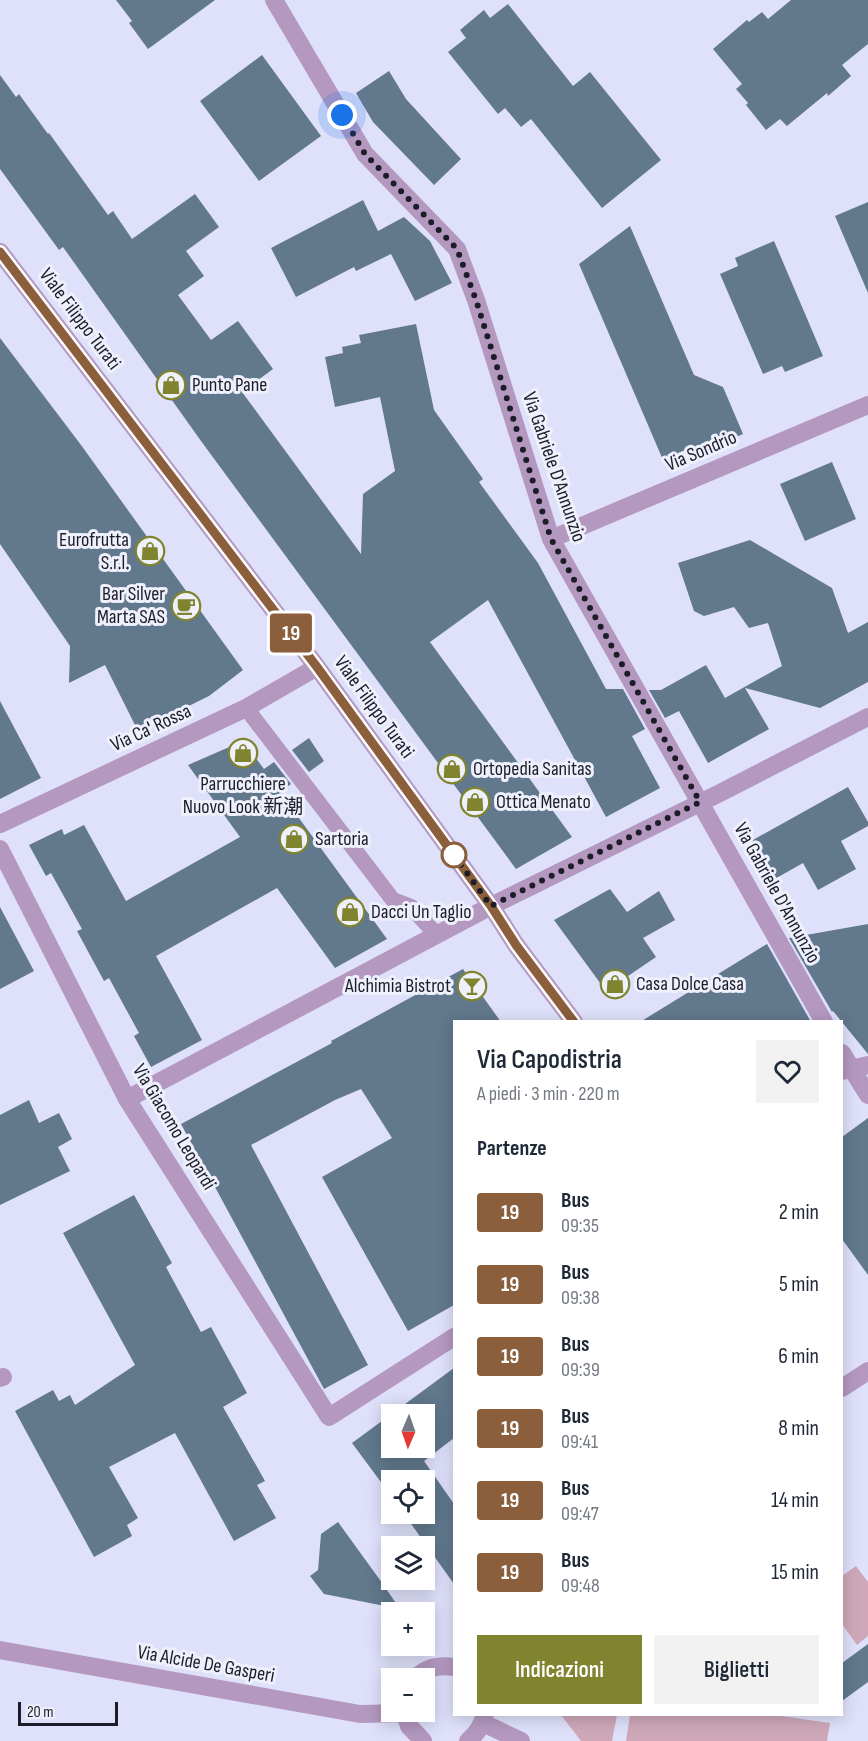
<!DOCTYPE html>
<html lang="it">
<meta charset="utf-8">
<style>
:root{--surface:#fff;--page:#f2f2f3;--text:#1f2937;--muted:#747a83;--accent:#80842e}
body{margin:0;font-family:"Sofia Sans Condensed","Noto Sans SC",sans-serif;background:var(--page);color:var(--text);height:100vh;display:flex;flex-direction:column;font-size:22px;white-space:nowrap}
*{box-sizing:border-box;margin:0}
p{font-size:20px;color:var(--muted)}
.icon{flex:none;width:33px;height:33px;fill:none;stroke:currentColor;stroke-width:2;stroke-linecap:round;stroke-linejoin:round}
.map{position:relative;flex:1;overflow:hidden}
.side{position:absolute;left:453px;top:1020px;width:390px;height:696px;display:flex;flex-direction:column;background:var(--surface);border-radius:0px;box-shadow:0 3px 15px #0003}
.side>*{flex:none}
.badge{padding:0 12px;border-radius:4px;font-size:21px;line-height:39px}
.needle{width:39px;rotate:182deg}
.buttons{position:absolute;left:381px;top:1404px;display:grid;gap:12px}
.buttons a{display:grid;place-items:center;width:54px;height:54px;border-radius:0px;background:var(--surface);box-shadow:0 3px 15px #0003;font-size:30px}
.scale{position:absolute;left:18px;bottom:15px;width:100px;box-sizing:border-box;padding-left:6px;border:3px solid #1c1d28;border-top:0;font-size:16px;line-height:21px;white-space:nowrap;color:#1c1d28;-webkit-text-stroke:4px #eef0fc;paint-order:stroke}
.you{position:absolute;width:30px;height:30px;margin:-15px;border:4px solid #fff;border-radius:50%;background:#1a73e8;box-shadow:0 0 0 9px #1a73e833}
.map>.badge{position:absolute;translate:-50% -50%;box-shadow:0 0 0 3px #fff}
h2{padding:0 24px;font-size:22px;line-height:54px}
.round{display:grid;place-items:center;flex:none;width:63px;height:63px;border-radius:0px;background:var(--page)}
.overview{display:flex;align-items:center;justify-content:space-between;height:102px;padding:0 24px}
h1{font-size:28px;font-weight:600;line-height:45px}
.action{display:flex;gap:12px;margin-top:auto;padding:12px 24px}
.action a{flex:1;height:69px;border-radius:0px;background:var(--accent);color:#fff;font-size:24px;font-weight:600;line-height:69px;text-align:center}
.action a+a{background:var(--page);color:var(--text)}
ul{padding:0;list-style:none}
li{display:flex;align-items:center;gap:18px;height:72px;padding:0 24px}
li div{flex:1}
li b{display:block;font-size:22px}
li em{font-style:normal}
li .badge{min-width:66px;font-weight:700;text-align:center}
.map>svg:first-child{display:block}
</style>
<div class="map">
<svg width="868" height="1741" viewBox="0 0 868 1741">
<rect width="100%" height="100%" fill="#dfe1fb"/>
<!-- green -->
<path fill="#cea8b9" d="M856,1566L868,1582V1636L857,1645L842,1624V1576Z
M561,1715H617L612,1741H581Z
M630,1715H774L830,1723L827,1741H626Z"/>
<!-- building -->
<path fill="#61788d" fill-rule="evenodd" d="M116,0H215L148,49L129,23L132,21Z
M791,0H868V44L842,65L851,76L828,96L827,93L787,126L780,119L766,130L746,105L748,103L736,89L742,84L713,49L747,20L749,22L762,12L768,19Z
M508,4L573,86L590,72L661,160L602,208L531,119L521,127L505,108L498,114L448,52L466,38L460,30L484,10L490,18Z
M262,55L321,136L259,181L200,101Z
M389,71L406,99L461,159L434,185L373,122L356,93Z
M0,75L16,97L19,94L48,134L49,133L108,215L113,211L132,239L195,194L219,227L186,251L204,276L178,295L211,340L238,321L273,369L242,392L361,554L363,494L395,471L380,397L335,407L325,357L343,353L342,347L361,343L359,335L416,324L434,410L483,479L479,482L538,563L606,689H623L645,729L632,736L660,788L606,817L488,600L430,642L572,837L516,869L201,441L63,247L59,250L0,169Z
M363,200L378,231L404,217L430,241L452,283L415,301L391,254L356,271L354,267L296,297L271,248Z
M868,202V293L835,216Z
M630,226L694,375L723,387L743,434L691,457L687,449L663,460L579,264Z
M774,241L823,356L785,372L782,366L763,374L720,274L738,266L735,258Z
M0,338L81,445L243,670L209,696L138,731L105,665L69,683L70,646L0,544Z
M832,462L856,519L805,541L780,484Z
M750,540L832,588L848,633L868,622V682L820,708L745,688L769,729L708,763L679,711L665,718L649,690H661L706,665L725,698L782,666L768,623L749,628L734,607L704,616L694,611L678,563Z
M0,701L41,778L0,799Z
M309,738L324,761L309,772L292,750Z
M243,741L264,769L274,762L291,784L280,792L387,939L335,968L277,888L156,956L202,1040L151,1067L134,1036L139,1033L109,978L104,981L77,931L82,929L51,873L46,876L29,845L62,829L64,835L84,825L126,901L240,837L188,765Z
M848,787L868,822V826L841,841L856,869L818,890L803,863L773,880L751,841Z
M610,889L627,912L659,891L675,920L643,938L656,957L606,991L554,920Z
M0,907L34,971L0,989Z
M868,924V1054L833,1011L832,1012L789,938Z
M767,944L811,1022H640Z
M463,969L501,1022H454V1305L408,1331L322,1177L392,1138L361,1089L335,1100L251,1145L368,1365L324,1389L181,1124L332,1043L331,1041Z
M29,1100L39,1123L59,1113L72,1139L58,1147L70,1171L0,1205V1115Z
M868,1118V1275L842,1239V1137Z
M134,1195L172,1263L166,1267L201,1332L211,1327L247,1393L223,1407L265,1481L257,1485L276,1518L234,1541L175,1433L109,1467L138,1518L127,1525L132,1536L94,1557L15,1411L53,1390L59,1401L70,1395L75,1405L135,1365L63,1233Z
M454,1368V1438L424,1461L454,1504V1584L404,1514H424V1480H392V1497L352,1443ZM392,1414H424V1448H392Z
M338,1522L380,1580L400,1609L324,1594L310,1576L318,1570L321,1534Z
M868,1644V1682L842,1701V1663Z"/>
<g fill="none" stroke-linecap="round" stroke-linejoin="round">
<!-- lane -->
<path stroke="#b498c0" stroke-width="16" d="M246,708L393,900L411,907L436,934"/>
<!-- street -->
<path stroke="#b498c0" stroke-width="18" d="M274,0L365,154L457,249L476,300L551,539L824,1022
M0,252L317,667L491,906L516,945L574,1022
M551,539L868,405
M0,824L246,708L317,667
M0,849L127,1099L329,1417L454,1337
M842,1053L868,1095
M842,1071L868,1065
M127,1099L491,906L718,794L868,717
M0,1378L3,1377
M842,1388L868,1371
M0,1650L360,1714L404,1713
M416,1678C426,1667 440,1665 454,1667
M404,1712L409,1726L423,1741
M483,1723L521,1741
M468,1741C477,1733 482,1726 485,1714"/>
</g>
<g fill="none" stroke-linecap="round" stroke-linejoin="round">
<!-- line casing -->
<g stroke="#fff" stroke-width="14">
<path id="line" d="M0,252L317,667L491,906L516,945L574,1022"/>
</g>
<!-- line -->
<use href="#line" stroke="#8b5e3c" stroke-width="9"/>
<!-- walk -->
<path stroke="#1c1d28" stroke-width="6" stroke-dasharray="0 10.8" d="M342,115L365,154L457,249L476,300L551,539L700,802L491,906L451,851L454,855"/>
</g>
<!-- icons -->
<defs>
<g id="shop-ring" transform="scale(1.5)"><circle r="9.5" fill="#eef0fc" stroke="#80842e" stroke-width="1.5"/><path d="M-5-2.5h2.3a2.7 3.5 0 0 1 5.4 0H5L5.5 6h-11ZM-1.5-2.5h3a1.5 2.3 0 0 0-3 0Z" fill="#80842e"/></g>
<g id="cafe-ring" transform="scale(1.5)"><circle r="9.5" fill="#eef0fc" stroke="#80842e" stroke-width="1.5"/><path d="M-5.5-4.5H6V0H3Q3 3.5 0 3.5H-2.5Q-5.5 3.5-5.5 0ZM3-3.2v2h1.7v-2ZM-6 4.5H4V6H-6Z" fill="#80842e"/></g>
<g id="bar-ring" transform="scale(1.5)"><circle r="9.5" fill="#eef0fc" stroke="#80842e" stroke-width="1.5"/><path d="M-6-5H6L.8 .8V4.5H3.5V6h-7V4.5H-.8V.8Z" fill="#80842e"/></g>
</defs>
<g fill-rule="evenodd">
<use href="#shop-ring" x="171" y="385"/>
<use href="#shop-ring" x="150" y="551"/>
<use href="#cafe-ring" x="186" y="606"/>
<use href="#shop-ring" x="243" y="753"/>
<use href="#shop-ring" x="452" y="769"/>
<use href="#shop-ring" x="475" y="802"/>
<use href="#shop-ring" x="294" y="839"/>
<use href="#shop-ring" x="350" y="912"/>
<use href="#shop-ring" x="615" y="984"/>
<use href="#bar-ring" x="472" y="986"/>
</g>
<!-- markers -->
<circle fill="#fff" stroke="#8b5e3c" stroke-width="3" cx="454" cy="855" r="12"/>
<g text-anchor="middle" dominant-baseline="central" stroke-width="6" stroke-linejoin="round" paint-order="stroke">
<!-- street labels -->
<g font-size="20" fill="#1c1d28" stroke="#eef0fc">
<text transform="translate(80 319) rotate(53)">Viale Filippo Turati</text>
<text transform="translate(701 451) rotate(-23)">Via Sondrio</text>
<text transform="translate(554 467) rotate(71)">Via Gabriele D'Annunzio</text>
<text transform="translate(374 707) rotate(54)">Viale Filippo Turati</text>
<text transform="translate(151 728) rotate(-25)">Via Ca' Rossa</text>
<text transform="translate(777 893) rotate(61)">Via Gabriele D'Annunzio</text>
<text transform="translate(174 1127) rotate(59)">Via Giacomo Leopardi</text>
<text transform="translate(206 1664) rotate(10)">Via Alcide De Gasperi</text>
</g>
<!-- poi labels -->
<g font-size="20" fill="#1c1d28" stroke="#eef0fc" text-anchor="start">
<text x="192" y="385">Punto Pane</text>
<text x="129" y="540" text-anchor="end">Eurofrutta<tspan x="129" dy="23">S.r.l.</tspan></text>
<text x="165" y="594" text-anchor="end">Bar Silver<tspan x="165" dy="23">Marta SAS</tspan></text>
<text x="473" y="769">Ortopedia Sanitas</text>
<text x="243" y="784" text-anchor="middle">Parrucchiere<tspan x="243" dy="23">Nuovo Look 新潮</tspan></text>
<text x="496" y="802">Ottica Menato</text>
<text x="315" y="839">Sartoria</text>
<text x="371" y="912">Dacci Un Taglio</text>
<text x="636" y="984">Casa Dolce Casa</text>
<text x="451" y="986" text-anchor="end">Alchimia Bistrot</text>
</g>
</g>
</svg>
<div class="buttons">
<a><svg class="needle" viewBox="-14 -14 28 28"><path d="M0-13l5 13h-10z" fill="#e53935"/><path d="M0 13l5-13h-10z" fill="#747a83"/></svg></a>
<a><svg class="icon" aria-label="locate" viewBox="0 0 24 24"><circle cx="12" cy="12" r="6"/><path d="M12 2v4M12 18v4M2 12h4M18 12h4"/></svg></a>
<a><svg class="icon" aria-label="layers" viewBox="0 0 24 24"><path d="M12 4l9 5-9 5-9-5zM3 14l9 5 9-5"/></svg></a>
<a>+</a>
<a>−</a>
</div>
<div class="scale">20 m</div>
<div class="you" style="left:342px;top:115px"></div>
<b class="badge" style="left:291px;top:633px;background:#8b5e3c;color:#fff">19</b>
<section class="side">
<div class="overview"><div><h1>Via Capodistria</h1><p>A piedi · 3 min · 220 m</p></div><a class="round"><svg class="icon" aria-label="heart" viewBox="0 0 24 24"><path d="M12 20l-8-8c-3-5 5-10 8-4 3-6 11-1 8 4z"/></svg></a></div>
<h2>Partenze</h2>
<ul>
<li><span class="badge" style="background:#8b5e3c;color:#fff">19</span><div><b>Bus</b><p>09:35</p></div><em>2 min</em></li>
<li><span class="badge" style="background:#8b5e3c;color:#fff">19</span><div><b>Bus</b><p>09:38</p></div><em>5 min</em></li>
<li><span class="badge" style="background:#8b5e3c;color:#fff">19</span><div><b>Bus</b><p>09:39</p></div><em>6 min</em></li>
<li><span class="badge" style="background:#8b5e3c;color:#fff">19</span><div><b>Bus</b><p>09:41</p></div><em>8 min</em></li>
<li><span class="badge" style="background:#8b5e3c;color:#fff">19</span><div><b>Bus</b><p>09:47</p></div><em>14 min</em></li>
<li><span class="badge" style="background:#8b5e3c;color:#fff">19</span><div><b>Bus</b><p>09:48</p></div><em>15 min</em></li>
</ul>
<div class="action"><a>Indicazioni</a><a>Biglietti</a></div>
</section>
</div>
